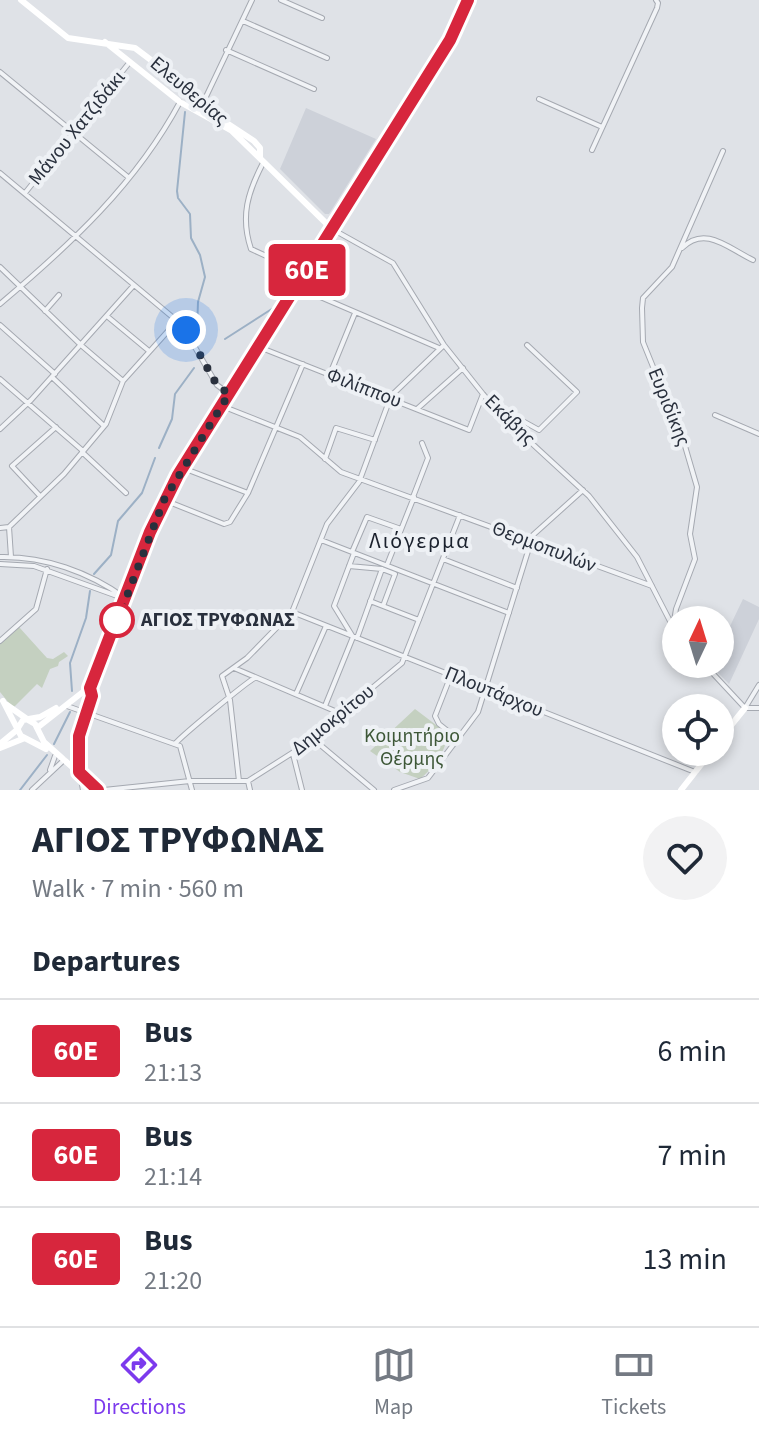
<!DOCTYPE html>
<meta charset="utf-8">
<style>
:root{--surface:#fff;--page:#f2f2f3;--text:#1f2937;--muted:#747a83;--line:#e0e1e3;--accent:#7c3aed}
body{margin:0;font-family:"Source Sans 3",sans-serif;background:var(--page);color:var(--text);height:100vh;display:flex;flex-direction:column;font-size:30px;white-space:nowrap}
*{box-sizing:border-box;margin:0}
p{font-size:26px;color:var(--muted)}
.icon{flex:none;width:44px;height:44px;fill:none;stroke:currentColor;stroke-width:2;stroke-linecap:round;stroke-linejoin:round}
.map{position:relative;height:790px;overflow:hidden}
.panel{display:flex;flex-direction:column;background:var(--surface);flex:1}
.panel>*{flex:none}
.badge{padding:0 16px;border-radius:6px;font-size:28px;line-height:52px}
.needle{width:52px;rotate:4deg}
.controls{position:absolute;left:662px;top:606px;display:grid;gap:16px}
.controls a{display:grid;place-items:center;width:72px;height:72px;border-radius:50%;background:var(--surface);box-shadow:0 4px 12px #0003;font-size:40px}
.you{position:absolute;width:40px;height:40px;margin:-20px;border:6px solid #fff;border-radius:50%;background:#1a73e8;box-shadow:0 0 0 12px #1a73e833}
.map>.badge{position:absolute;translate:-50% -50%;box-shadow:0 0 0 4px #fff}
h2{padding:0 32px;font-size:30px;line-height:72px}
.round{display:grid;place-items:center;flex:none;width:84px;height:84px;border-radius:42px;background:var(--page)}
.summary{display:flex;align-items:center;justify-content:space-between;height:136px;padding:0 32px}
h1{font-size:38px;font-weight:700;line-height:60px}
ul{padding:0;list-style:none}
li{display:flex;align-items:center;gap:24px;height:104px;padding:0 32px;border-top:2px solid var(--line)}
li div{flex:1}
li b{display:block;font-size:30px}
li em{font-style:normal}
li .badge{min-width:88px;font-weight:700;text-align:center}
.tab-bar{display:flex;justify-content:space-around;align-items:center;height:112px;border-top:2px solid var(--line);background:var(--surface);font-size:22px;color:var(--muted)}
.tab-bar a{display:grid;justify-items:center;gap:4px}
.tab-bar .on{color:var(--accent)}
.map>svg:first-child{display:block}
</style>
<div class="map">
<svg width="759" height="790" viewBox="0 0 759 790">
<rect width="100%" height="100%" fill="#dfe2e7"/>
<!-- built -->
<path fill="#cdd1d9" d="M306,108L376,139L329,214H325L280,169Z
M743,599L759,607V619L729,684L711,666L720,664V647Z"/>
<!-- green -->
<path fill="#c4d0c0" d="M19,627L47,658L53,659L64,652L68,656L59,662L58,666L50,669L42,688L37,684L13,708L0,692V642Z
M415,709L444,731L447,737C445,753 432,769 420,779L400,772L370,751Z"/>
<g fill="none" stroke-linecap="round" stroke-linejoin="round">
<!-- stream -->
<path stroke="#9cb0c5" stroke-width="2" d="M185,112L177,191L178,198L190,214L191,238L200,255L205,277L198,302L197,330
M225,339L278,305
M159,448L172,419L175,394L194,368
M94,574L111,555L118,521L142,493L155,458
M72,691L70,663L86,618L90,591
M54,744L70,712
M20,790L47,755"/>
<!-- street casing -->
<g stroke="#a5a9b1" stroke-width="6">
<path id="street" d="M281,0L322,18
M243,21L327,58
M226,50L314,89
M0,72L128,177
M539,99L602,127
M203,103L252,0
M592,150L657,8L658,3L656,0
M263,163C248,192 240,216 251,249L275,260
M0,173L182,325L217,385L229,394
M25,193L129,63
M332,229L393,263L444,345L483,394L501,415L589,496L637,557L673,627
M682,248C705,225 728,248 753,260
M0,267L82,346L123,381
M297,287L439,348
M0,304C71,244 136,184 180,102
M45,311L59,295
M108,317L149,351
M0,325L55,374
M259,347L469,430L483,394
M330,374L355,313
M53,378L104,426
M0,379L83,451
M222,406L300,437L341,472L652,586
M417,409L463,368
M715,415L759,434
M512,425L521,420L539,430L577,392L527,345
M0,429L31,400L134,285
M82,452L126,493
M325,459L336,428L375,440
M183,468L248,493
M40,496L12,466L56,427
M413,497L428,458L422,443
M164,500L224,524L230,522L248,493L303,364
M9,527L64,474L106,424L123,381L177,321
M0,528L9,527L11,557
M321,540L509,613
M352,552L367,517L401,529
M0,557C44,556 89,572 125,598
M443,559L517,588
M0,564L34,566L120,597
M387,565L414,497
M349,566L382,569L395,574L383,606
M370,601L419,620
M292,612L695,772
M676,632L673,627L676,609L695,559L690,534L697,487L680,429L666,411L662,389L643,342L642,308L643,298L672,267L723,151
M357,638L382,569
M0,641L36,609L47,569
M704,664L745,708
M234,668L342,714
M451,675L435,716L439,724L458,739
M296,694L326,626
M67,706L180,746L192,790
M325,706L353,637L334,606L354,553
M745,708L759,685
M745,708H759
M312,738L374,790
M175,744C180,737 249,680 255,678
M293,754L302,790
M50,770L55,756
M239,781L230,700L222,676L247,658L292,612L327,524L359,482L391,396L444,345
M248,781L250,790
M32,790L64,760
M83,790C78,767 75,741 83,718C87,707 95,699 90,688
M104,790L190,781H248L300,748L402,663L460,515
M394,790L428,778L478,712L533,535L583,490"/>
</g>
<!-- street -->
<use href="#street" stroke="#f1f3f6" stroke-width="4"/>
<!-- secondary -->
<path stroke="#fff" stroke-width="6" d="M21,0L68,38L135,48L192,91L216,116L254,141L260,148V158
M105,42L180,102L232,131L332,229
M3,701L21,736L46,749
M7,705L27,719
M28,720L35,724L44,742L98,790
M18,728L23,720L40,717L56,708
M37,728L93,684L144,546L170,489L428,76L458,25L469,0
M720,739L745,708
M0,744L18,729
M0,748L25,738
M681,790L711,752"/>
</g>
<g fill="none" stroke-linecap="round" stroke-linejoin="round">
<!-- line casing -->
<g stroke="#fff" stroke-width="18">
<path id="line" d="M98,790L79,772V736L92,696L90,688L150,532L178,475L450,40L468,0"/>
</g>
<!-- line -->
<use href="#line" stroke="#d7263d" stroke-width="12"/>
<!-- walk -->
<path stroke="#29303d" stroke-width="8" stroke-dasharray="0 14.4" d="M117,620L115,627L164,500L229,394L217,385L186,330"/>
</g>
<!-- markers -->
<circle fill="#fff" stroke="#d7263d" stroke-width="4" cx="117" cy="620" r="16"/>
<g text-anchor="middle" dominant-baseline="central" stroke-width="8" stroke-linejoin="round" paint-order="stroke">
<!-- street labels -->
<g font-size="20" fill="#29303d" stroke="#eef1f5">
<text transform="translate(189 91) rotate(40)">Ελευθερίας</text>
<text transform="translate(77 128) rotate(-51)">Μάνου Χατζιδάκι</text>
<text transform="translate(364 388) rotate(21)">Φιλίππου</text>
<text transform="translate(669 407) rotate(68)">Ευριδίκης</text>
<text transform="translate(510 420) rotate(45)">Εκάβης</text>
<text transform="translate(544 547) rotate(21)">Θερμοπυλών</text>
<text transform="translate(494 692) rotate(22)">Πλουτάρχου</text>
<text transform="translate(333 720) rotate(-39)">Δημοκρίτου</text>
</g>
<!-- stop labels -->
<g font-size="20" font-weight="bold" fill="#29303d" stroke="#eef1f5" text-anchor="start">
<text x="141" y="620">ΑΓΙΟΣ ΤΡΥΦΩΝΑΣ</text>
</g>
<!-- park labels -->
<g font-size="20" fill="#3d5737" stroke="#eef1f5">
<text x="412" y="736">Κοιμητήριο<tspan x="412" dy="23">Θέρμης</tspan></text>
</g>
<!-- neighbourhood labels -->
<g font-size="22" letter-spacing="2" fill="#1b212d" stroke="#eef1f5">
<text x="420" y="541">Λιόγερμα</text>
</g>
</g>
</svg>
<div class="controls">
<a><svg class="needle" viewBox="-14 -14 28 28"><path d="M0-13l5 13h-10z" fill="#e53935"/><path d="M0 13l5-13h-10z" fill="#747a83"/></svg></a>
<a><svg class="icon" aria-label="locate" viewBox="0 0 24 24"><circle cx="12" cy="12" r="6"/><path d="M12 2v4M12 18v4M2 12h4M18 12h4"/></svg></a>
</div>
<div class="you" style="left:186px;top:330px"></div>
<b class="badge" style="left:307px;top:270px;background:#d7263d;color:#fff">60Ε</b>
</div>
<section class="panel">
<div class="summary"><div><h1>ΑΓΙΟΣ ΤΡΥΦΩΝΑΣ</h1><p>Walk · 7 min · 560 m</p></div><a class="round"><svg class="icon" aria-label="heart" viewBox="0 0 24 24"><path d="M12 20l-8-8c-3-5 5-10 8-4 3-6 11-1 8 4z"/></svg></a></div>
<h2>Departures</h2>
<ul>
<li><span class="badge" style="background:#d7263d;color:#fff">60Ε</span><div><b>Bus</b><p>21:13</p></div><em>6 min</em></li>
<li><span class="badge" style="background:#d7263d;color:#fff">60Ε</span><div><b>Bus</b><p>21:14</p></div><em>7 min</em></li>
<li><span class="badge" style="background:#d7263d;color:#fff">60Ε</span><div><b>Bus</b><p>21:20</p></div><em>13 min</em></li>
</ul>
</section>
<nav class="tab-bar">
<a class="on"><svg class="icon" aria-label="directions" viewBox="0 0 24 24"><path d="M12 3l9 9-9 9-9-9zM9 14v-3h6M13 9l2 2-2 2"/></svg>Directions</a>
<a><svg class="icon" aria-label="map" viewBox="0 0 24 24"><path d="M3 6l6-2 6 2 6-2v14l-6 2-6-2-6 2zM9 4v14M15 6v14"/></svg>Map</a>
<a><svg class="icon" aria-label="tickets" viewBox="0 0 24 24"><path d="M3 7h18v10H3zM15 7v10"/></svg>Tickets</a>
</nav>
